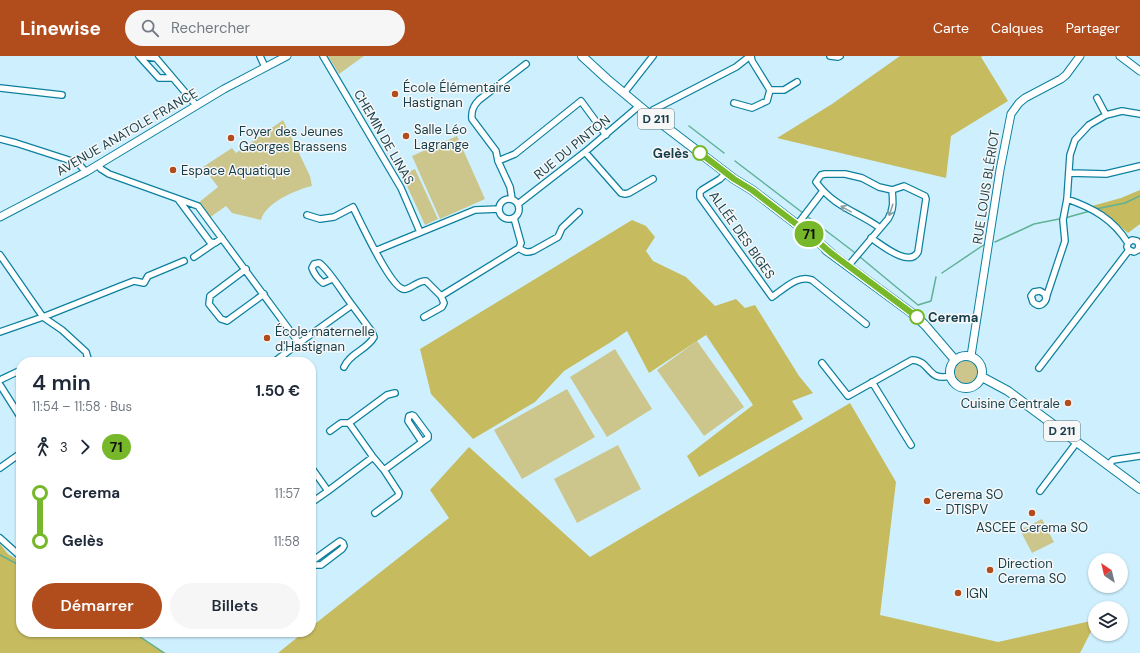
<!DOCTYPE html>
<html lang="fr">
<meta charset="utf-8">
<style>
:root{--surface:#fff;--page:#f6f6f7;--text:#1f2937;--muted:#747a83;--accent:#b14c1d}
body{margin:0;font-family:"DM Sans",sans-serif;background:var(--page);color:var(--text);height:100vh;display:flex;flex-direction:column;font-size:15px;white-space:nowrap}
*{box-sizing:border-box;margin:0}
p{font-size:13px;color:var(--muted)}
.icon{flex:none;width:22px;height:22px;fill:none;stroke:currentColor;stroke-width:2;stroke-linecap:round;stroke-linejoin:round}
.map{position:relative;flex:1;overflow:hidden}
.drawer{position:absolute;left:16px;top:301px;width:300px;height:280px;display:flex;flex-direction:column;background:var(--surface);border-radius:16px;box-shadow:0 1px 3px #0004}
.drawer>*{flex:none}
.badge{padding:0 8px;border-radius:13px;font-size:14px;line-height:26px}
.needle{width:26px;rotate:325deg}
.tools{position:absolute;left:1088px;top:497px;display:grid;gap:8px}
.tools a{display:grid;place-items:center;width:40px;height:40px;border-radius:50%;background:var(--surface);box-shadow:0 1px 3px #0004;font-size:20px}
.map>.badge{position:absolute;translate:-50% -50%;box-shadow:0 0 0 2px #fff}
.legs{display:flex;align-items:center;gap:6px;height:44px;padding:0 16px;font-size:13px}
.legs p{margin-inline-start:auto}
.head{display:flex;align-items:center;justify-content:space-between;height:68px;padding:0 16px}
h1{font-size:22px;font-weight:600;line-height:30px}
.button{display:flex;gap:8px;margin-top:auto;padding:8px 16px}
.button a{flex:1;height:46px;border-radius:24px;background:var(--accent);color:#fff;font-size:16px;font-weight:600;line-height:46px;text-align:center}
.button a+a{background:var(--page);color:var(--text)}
ul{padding:0 16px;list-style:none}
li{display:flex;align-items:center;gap:14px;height:48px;font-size:15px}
li i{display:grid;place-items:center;width:6px;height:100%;margin:0 5px;background:currentColor}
li i::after{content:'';width:10px;height:10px;margin:-5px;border:3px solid;border-radius:50%;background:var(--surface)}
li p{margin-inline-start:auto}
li:first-child i{background:linear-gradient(#0000 50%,currentColor 0)}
li:last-child i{background:linear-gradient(currentColor 50%,#0000 0)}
header{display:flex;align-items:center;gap:24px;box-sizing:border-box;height:56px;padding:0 20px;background:var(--accent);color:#fff}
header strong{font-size:19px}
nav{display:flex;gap:22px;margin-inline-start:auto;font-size:14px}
.search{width:280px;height:36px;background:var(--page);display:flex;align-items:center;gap:10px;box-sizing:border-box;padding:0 14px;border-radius:22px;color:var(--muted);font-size:15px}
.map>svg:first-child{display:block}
</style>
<header>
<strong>Linewise</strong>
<div class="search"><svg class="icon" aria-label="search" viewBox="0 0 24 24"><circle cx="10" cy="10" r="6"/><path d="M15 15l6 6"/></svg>Rechercher</div>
<nav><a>Carte</a><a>Calques</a><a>Partager</a></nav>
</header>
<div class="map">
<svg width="1140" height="597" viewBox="0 0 1140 597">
<rect width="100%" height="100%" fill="#cef0fe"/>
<!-- green -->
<path fill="#ccc68c" d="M328,0H364L339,18Z
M283,64L310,120L312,130C296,134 266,146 261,164L232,157L226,150L209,162L198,147L218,131L203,111L232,92L236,97Z
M457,80L485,143L440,163L412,100Z
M415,113L438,163L425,169L402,119Z
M697,285L744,351L704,380L657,314Z
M615,293L652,353L607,381L570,321Z
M955 316a12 12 0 1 1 24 0a12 12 0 1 1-24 0Z
M567,333L595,381L522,423L494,374Z
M618,389L641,433L577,467L554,423Z
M1042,463L1054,486L1032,497L1020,474Z"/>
<!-- forest -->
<path fill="#c6bb5f" d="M900,0H983L981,1L1008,45L951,80L946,122L777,82L832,48Z
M1140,134V168L1128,177L1107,159L1092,150L1121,142Z
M632,164L646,170L655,181L646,195L653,205L686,221L715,250L736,243L745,252L755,249L799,320L813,337L792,345L803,363L699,421L687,400L753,349L706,279L649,317L627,275L611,286L564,315L535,346L473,383L431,338L420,293Z
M850,347L896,426L880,559L998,586L1095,564V568L1080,597H278L304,576H311V571L449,462L430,434L469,391L590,501Z
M0,488L8,498L21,506V576H133L166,597H0Z"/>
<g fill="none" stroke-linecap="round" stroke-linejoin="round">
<!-- stream -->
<path stroke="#60b195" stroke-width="1.5" d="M689,70L724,97
M735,105L803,157
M1096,153L1125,147L1140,140
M808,161L854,196
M1065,162L1090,155
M995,186L1034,168L1059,163
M860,201L918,249L931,245L936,221
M942,217L985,188
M0,499L21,510
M133,576L164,597"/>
<!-- minor casing -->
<g stroke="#0c809e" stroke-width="8">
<path id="minor" d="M139,0L159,22H173L196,49
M140,0L156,2L173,22
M260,0L265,11
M323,0L401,132L420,176
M830,0L838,1L840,0
M0,32L62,39
M770,34H784L797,26
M624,37L653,0
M1097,42L1106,59
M734,47L752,52L767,45L770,34L752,5L751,0
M649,58L653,54L736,11L750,0
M0,83L16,87L78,107L86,116
M585,96L621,137L625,138L629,137L653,123
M498,105L496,95L472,63C471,55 473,50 479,44L526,8
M98,109L101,113L109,118L198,150L299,287L274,306
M726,117L720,123L702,134L700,136V141L772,241C784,233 798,218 812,224L866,268
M1070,117L1106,118L1140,110
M499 153a10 10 0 1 1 20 0a10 10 0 1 1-20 0Z
M178,143L210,186L215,187L222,182
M512,143L510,131L498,105L515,98L581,45L606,79
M1067,143C1093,152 1113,163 1128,187L1127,191L1129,194L1134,196L1138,194L1139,189L1137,185L1132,184L1128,187
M518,148L585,96L639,50
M307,159L320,163L334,161L353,151C360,165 390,230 403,233C409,235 416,225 426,225L441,240L519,192
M514,162L521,187L519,192C524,196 527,197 533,195L558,181L562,172L579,156
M797,169L823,135
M871,182C882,189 909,212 918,196L926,143L925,140L904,130L892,134
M375,195L475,154L499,153
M0,199L43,261L62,274L86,296L89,306
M194,201L213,188
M849,209L888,163C894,153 893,145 892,134L879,131L862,122L845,118H825L821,119L816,126C835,152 857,155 880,172
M246,213L210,240L209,248L221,263L227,265L264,238
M332,223L323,227C318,223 314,218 312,212L314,208L319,207C328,212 344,239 352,249
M1046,243L1045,238L1040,235L1034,236L1031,240L1033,246C1040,253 1046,247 1047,239L1065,185L1063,164L1067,143L1070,99L1075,84L1089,69L1106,59L1122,55L1140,58
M424,261L442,251L444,247L441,240
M0,276L43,261L121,230L134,225L144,227L148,220L184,205
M299,287L352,249L372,276L374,281C367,294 350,297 344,311
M822,307L848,340L912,304C932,305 926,326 951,320
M1039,312L1129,194
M0,324L21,314
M872,326L911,389
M0,329L21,362
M349,367L387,339L395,337
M330,375L341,367H349L373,401
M1108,409L1113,404L1140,400
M311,411L328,435L311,447
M0,412L21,397
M328,435L373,401L384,414L425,384L428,382V379L414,360L412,359L409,360L408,365L422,386
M1040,435L1077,386
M375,457L398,440L399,437L384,414
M0,482L21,501
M340,485L343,487L344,490L342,493L321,509H315L311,506Z"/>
</g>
<!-- tertiary casing -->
<g stroke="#0c809e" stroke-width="9">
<path id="tertiary" d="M1120,0L1140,15
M0,161L86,116L224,33L287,0
M971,300L1000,114L1011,58L1019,47L1025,42L1061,23L1066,19L1080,0"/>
</g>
<!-- primary casing -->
<g stroke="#0c809e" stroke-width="10">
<path id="primary" d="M582,0L607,23L649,58L734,123L752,134L808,177L831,197
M826,194L913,258L925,269L955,304
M950 316a16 16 0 1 1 32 0a16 16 0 1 1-32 0Z
M982,321L1008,335L1140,433"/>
</g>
<!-- minor -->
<use href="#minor" stroke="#fff" stroke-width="5.5"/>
<!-- tertiary -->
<use href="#tertiary" stroke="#fff" stroke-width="7"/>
<!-- primary -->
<use href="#primary" stroke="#fff" stroke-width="8"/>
</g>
<!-- one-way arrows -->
<defs><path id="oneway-shaft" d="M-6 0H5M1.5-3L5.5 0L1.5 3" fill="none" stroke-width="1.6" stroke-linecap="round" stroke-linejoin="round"/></defs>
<g stroke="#8a9ea5">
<use href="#oneway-shaft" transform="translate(846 153) rotate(-151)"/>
<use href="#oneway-shaft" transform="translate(891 154) rotate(108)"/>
</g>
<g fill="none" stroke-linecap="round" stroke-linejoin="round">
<!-- line-1 casing -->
<g stroke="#fff" stroke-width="9">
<path id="line-1" d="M700,97L734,123L752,134L808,177L831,197L917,261"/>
</g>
<!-- line-1 -->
<use href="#line-1" stroke="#76b82a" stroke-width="6"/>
</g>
<!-- markers -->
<g fill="#b14c1d" stroke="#f7f7f7" stroke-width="1.5">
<circle cx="395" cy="38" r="4"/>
<circle cx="406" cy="80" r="4"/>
<circle cx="231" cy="82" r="4"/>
<circle cx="173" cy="114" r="4"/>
<circle cx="267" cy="282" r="4"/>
<circle cx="1068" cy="347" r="4"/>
<circle cx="927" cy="445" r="4"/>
<circle cx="1032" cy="457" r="4"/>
<circle cx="990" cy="514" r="4"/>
<circle cx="958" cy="537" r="4"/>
</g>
<g fill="#fff" stroke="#76b82a" stroke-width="2">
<circle cx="700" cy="97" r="7"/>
<circle cx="917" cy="261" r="7"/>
</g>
<g text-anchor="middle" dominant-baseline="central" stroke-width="3" stroke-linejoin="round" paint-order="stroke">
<!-- shield labels -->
<g fill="#f7f7f7" stroke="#59767f" stroke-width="1">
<rect x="638" y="53" width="36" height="20" rx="3"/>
<rect x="1044" y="365" width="36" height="20" rx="3"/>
</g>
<g font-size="12" font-weight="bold" fill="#153e4b">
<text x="656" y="63">D 211</text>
<text x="1062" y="375">D 211</text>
</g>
<!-- poi labels -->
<g font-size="13" fill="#153e4b" stroke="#f7f7f7" text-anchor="start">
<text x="403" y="31">École Élémentaire<tspan x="403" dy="15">Hastignan</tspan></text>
<text x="414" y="73">Salle Léo<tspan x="414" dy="15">Lagrange</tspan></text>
<text x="239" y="75">Foyer des Jeunes<tspan x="239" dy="15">Georges Brassens</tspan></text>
<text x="181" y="114">Espace Aquatique</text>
<text x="275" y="275">École maternelle<tspan x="275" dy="15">d'Hastignan</tspan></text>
<text x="1060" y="347" text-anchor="end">Cuisine Centrale</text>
<text x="935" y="438">Cerema SO<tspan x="935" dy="15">- DTISPV</tspan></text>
<text x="1032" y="471" text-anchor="middle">ASCEE Cerema SO</text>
<text x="998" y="507">Direction<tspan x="998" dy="15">Cerema SO</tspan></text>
<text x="966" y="537">IGN</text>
</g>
<!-- street labels -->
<g font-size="13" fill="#153e4b" stroke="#f7f7f7">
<text transform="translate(127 76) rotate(-30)">AVENUE ANATOLE FRANCE</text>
<text transform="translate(384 81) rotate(60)">CHEMIN DE LINAS</text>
<text transform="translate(572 91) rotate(-39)">RUE DU PINTON</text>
<text transform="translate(986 131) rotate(-81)">RUE LOUIS BLÉRIOT</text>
<text transform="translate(742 179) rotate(55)">ALLÉE DES BIGES</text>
</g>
<!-- stop labels -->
<g font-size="13" font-weight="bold" fill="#153e4b" stroke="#f7f7f7" text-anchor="end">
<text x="689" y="97">Gelès</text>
<text x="928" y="261" text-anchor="start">Cerema</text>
</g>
</g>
</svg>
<div class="tools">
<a><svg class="needle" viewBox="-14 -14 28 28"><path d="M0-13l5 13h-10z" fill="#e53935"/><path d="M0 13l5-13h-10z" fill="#747a83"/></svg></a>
<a><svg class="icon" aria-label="layers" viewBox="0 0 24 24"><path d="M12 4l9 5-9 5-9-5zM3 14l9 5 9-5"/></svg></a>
</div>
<b class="badge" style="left:809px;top:178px;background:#76b82a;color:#111">71</b>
<section class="drawer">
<div class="head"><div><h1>4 min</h1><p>11:54 – 11:58 · Bus</p></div><b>1.50 €</b></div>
<div class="legs"><svg class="icon" aria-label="walk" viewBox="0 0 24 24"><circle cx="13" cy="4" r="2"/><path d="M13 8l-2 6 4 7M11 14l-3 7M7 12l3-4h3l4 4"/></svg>3<svg class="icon" aria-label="forward" viewBox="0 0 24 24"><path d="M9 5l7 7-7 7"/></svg><b class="badge" style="background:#76b82a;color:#111">71</b></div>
<ul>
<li><i style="color:#76b82a"></i><b>Cerema</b><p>11:57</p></li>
<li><i style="color:#76b82a"></i><b>Gelès</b><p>11:58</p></li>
</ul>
<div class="button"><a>Démarrer</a><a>Billets</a></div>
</section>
</div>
